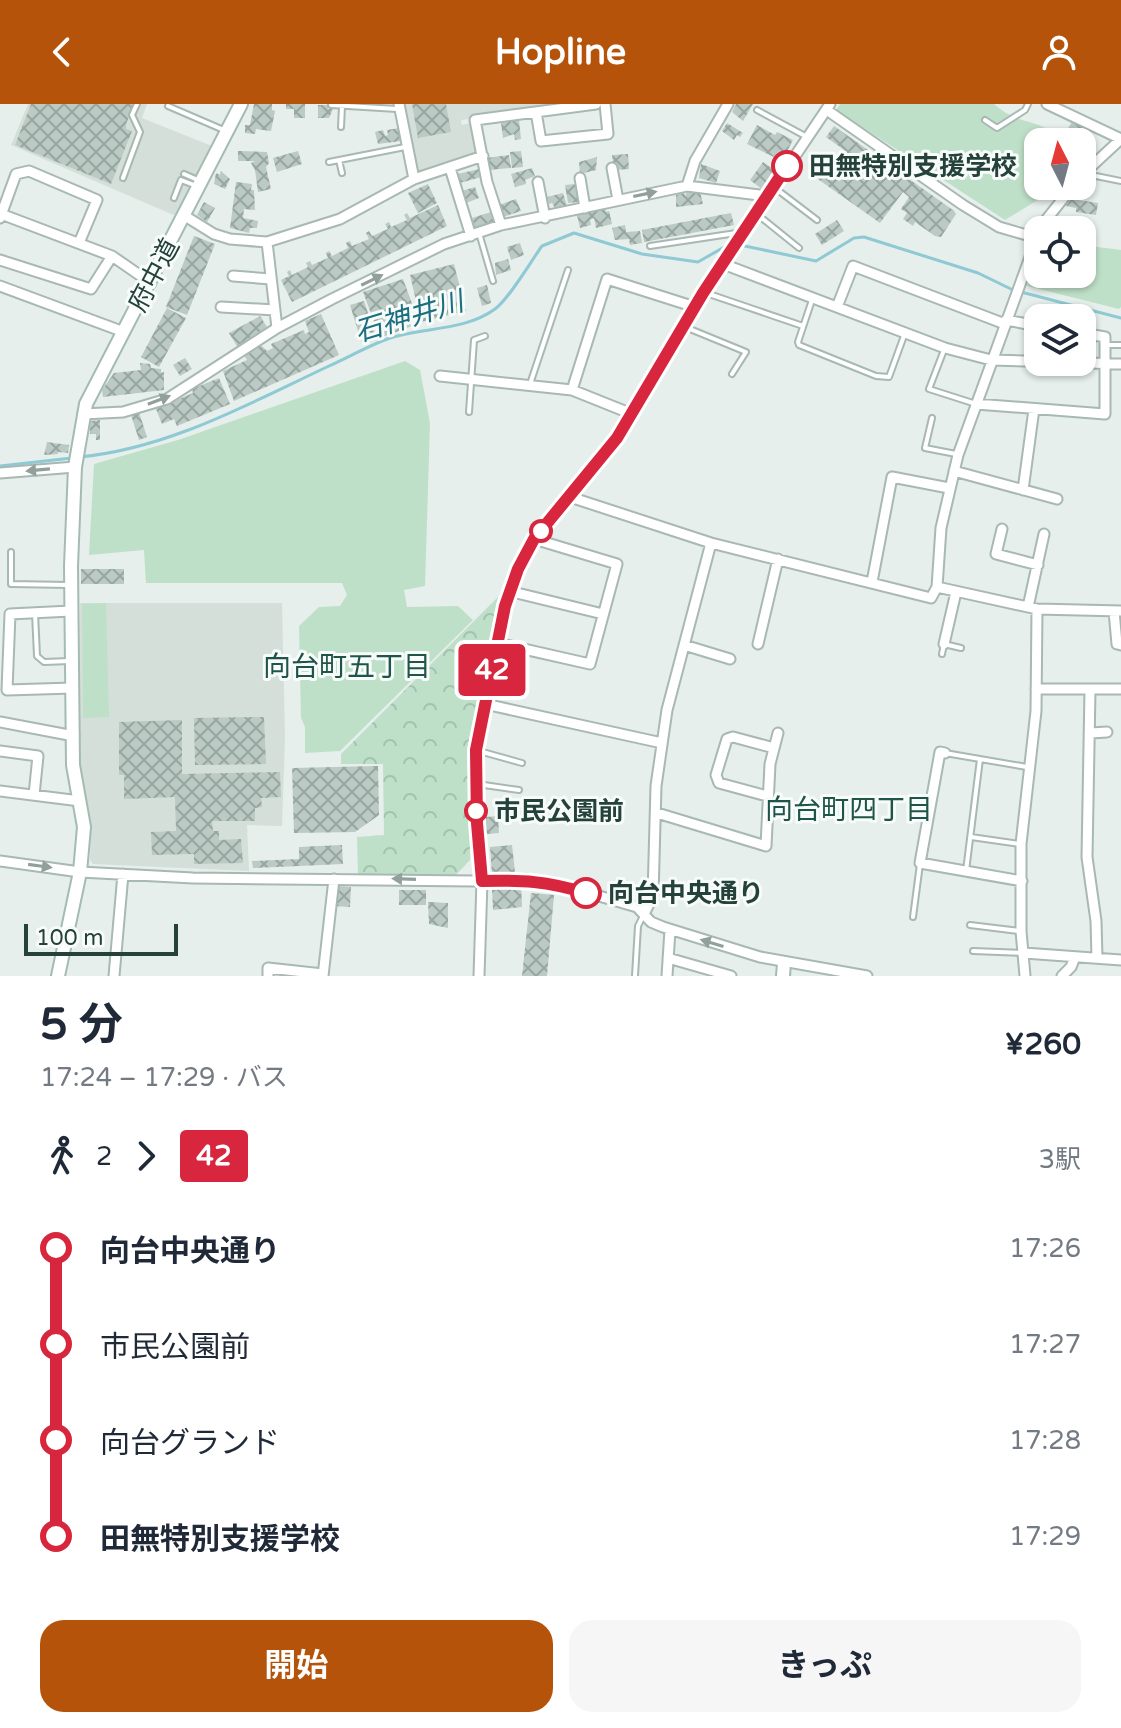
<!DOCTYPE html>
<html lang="ja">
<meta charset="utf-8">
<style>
:root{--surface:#fff;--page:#f6f6f7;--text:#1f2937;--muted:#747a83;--accent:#b45309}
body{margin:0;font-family:"Varela Round","Noto Sans JP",sans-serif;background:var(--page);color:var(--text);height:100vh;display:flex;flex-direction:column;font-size:30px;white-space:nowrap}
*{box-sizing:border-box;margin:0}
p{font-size:26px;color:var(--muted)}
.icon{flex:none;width:44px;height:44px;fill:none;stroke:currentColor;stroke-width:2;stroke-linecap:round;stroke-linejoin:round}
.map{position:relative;height:872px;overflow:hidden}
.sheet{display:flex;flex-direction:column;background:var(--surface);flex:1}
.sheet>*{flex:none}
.badge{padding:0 16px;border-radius:6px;font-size:28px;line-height:52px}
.needle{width:52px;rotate:354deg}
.buttons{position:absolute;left:1024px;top:24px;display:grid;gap:16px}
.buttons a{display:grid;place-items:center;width:72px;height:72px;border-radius:16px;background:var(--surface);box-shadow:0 2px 6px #0004;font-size:40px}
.scale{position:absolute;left:24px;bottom:20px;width:154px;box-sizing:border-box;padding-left:8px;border:4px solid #24423a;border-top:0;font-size:22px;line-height:28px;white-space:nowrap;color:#24423a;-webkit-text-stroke:6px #f7fbf9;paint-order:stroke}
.map>.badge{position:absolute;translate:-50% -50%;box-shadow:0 0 0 4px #fff}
.legs{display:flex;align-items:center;gap:12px;height:88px;padding:0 40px;font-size:26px}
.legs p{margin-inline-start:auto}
.overview{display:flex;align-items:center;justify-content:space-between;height:136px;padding:0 40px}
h1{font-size:44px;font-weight:700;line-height:60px}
.action{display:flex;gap:16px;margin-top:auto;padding:16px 40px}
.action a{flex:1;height:92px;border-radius:24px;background:var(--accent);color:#fff;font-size:32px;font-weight:700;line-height:92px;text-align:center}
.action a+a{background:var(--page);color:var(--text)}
ul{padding:0 40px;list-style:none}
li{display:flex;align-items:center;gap:28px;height:96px;font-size:30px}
li i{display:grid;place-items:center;width:12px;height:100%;margin:0 10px;background:currentColor}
li i::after{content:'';width:20px;height:20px;margin:-10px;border:6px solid;border-radius:50%;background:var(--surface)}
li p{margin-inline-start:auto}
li:first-child i{background:linear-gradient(#0000 50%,currentColor 0)}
li:last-child i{background:linear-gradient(currentColor 50%,#0000 0)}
header{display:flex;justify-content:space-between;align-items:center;height:104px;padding:0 40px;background:var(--accent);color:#fff;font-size:36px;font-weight:700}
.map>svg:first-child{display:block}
</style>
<header><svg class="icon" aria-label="back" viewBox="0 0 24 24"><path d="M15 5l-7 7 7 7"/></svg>Hopline<svg class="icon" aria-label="person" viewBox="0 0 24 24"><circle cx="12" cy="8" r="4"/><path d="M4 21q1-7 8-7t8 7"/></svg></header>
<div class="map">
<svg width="1121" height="872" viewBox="0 0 1121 872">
<defs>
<pattern id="park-crowns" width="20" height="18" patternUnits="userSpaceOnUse" patternTransform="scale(2)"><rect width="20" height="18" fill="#bfe0c8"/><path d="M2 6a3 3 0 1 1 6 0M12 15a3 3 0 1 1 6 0" fill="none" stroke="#a4c1ad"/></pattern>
<pattern id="building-cross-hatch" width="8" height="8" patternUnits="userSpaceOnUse" patternTransform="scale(2)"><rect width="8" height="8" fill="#bbcac4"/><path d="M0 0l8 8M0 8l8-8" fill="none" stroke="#98a6a0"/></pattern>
</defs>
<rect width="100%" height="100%" fill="#e6efeb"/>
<!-- built -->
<path fill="#d4dfda" d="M28,0H147L142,14L212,42L176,112L11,41Z
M402,0H572L461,16L462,21L470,19L475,48L471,54L421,69L415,66Z
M80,499H282L285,634L282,722L247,721L249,767L93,760L90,756L91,718L78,648Z"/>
<!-- park -->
<path fill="url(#park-crowns)" d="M498,493L469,635L470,756L453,774L358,771L357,733L384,731L383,660H341V650Z"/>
<!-- pitch -->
<path fill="#bfe0c8" d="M840,0H994C999,4 1005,9 1010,11C1027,20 1050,19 1061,38H1038V82H1061L1005,116L836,6Z
M1082,141L1121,146V203L1119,205L1027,182L1038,152V170H1082Z
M405,257L420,266L430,319L425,482L404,486L407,503L458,502L473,516L340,647L305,649V623L301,614L299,522L319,503L340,502L347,491L342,479H146L144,446L89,451L94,360L178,336Z
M106,499L109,613L83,614L82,500Z"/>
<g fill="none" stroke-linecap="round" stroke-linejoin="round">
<!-- stream -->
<path stroke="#8ec9d4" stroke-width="3" d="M740,141L816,157L854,134L864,133L978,169L1013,186
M1021,188L1121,214
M79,353C168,345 250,299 329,262C349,253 370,241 390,234C424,223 465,227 495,205C509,195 531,157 542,142L574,129L642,150L698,158L726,142H732
M0,362L72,354"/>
</g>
<!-- building -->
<path fill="url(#building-cross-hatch)" d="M31,0H134L126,20V25L132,27L111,80L15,41Z
M254,0H272V6L275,7L271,27L256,25L255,30L245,29V21H250Z
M286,0H305V14H294V5H286Z
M412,0H446L451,28L418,34Z
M736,0H753L743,17L732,8Z
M318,1H328V5H333L329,14H318Z
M1074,15L1084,20L1081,25L1084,27L1078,38L1069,32L1066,38L1061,35Z
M519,16L521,35L515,36L514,30L503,34L501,19Z
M727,19L743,29L740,33L737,31L734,36L722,27Z
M757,21L775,31L777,28L793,36L782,57L747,40Z
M834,22L953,106L956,110L941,133L935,132L915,118L913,122L903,115L907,109L901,105L909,93L903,88L880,119L815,73L818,55L823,48L839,59L847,48L826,33Z
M399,24L401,37L378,40L375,28L383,26L385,32L388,31L387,26Z
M238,47L267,48L269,59L266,63L271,85L258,88L255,66L251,59L255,57H238Z
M298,47L302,60L277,68L273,54Z
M521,47L523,63L512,64L510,48Z
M628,50L629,65L614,66L612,51Z
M509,51L511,64L488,66L486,54Z
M597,53L596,66L580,70L579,58Z
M763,58L777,68L763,86L750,76Z
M701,60L720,67L716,79L699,74Z
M532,64L535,72L525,76L526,80L515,83L511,70Z
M479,65L481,73L460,79L458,70Z
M221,67L230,75L225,85L214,80L216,69L220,71Z
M236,78L252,80L251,86H254L255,106L244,105L243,114L258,117L257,124H250L249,129L230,124Z
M428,80L437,99L418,109L408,89Z
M576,80L579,98L568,99L565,81Z
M475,83L479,94L466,99L462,87Z
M691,88H700L703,100L676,103V91L684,89L686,92V89Z
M563,89L567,102L555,104L552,99L549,100L547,93Z
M516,95L521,107L503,113L499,101Z
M1071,95L1098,99L1096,111L1076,108V104L1066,102Z
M204,98L215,104L207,118L197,111Z
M438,101L447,122L292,198L281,176L289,172L287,168L290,166L292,171L308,163L306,159L310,157L312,161L328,154L326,149L329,147L332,152L348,144L346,139L350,137L352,142L369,135L366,129L369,127L372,132L388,125L385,120L389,118L391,123L407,116L404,111L407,109L410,114Z
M605,104L606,108L609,107L612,120L596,124L594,114L590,116L591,121L580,124L577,111Z
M491,108L494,120L476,126L472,114Z
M731,109L734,121L644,138L642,126Z
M837,116L844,127L822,141L815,130Z
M625,121L626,128L640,127L642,139L630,141L629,135L615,136L612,124Z
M194,132L215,140L187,211L166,203Z
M520,139L524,151L511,156L507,143Z
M508,155L511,166L496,171L495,159Z
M454,160L466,207L421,218L410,171Z
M403,175L413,202L405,205L412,222L380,234L363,188Z
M487,181L491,199L482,202L477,184Z
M364,197L377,236L362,240L350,201Z
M167,204L186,214L159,263L141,253Z
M321,210L339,251L234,297L223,267L247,256L244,251L261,241L267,247L273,244L271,240L304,226L305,230L309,228L305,217Z
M260,212L267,223L237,242L229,229Z
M185,254L192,265L180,272L173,261Z
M140,259L150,260L151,264L161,265V269L164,268V286L103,293L102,286L114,269L141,266Z
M219,274L230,300L177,322L174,315L162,320L156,305L193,289L192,285Z
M139,308L147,333L139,336L131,311Z
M100,316V336H96V330H90V317Z
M47,338L69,341L68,349L58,348V350L44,351Z
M81,465H124V480H81Z
M264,613L266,660L195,661L194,614Z
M182,616V670L280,668L281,693L261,694L262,703L255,704V717H212L213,727H219V736L241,735L243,759L194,760V750L152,751L151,728L176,727L175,693L124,695V671H119V618Z
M378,662L379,711L355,728L294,729L292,664Z
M498,712L499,729L486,730V713Z
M342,741L343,760L253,764L252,757L299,755V743Z
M512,741L515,768L492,770L490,743Z
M521,781L522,803L493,806L492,784Z
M336,782L351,783L350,803L334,802Z
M399,786H426V801H399Z
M531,789L554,791L547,872H522Z
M428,798L448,799V824L429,820Z"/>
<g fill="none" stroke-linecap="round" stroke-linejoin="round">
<!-- lane casing -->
<g stroke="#a8b8b2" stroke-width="8">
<path id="lane" d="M331,1L397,5
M168,2L226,27
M757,6L807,33
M985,16L997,24L1025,6L1028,0
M341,23L342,2
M339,56L342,69
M329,58L405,43
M184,70L200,77
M1086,70L1121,77
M123,74L140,28L132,11L137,0
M775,84L817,116
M174,94L181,76L194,81
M758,111L799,144
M479,129L493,177
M650,142L743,128
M706,189L803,222
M812,196L798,238L799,241L876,272L889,273L905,229
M685,223L746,248L732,270
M1108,241H1121
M944,246L929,285L976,300
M530,280L568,166
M469,308L474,236L485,232
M932,314L925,344L956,350
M11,448V480L69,481
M35,509L37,552L44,558L70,557
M942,550L944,540L961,544
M479,647L522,659
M945,649L1027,663
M477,680L519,686
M971,733L1020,740
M966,767L980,655
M913,813L920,760
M970,821L1019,827
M973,847L1022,849
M635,872L638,822L643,812"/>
</g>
<!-- street casing -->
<g stroke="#a8b8b2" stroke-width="13">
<path id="street" d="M399,0L414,75
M1047,0L1121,35
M536,8L541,37L608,30L605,0
M831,9L963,101L999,123L1037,134
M450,64L471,132
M612,64L618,96
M1082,71L1121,35
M580,74L585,104
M538,78L545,114
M687,82L695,57L728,0
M1,110L112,152L151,179
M185,112L214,130L230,135L267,138L340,115L414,75L483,52
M0,114L16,70L29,67L97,96L79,139
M501,121L487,78L475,16L596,0
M1040,126L1046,116L1073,82
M267,138L277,224
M0,156L91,185L112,152
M723,160L945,244L991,256L1121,260
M233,172L271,175
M0,182L124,228
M221,203L275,206
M837,203L853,162L1005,220
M1006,216L1038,222
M440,272L572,286L632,310
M572,286L607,175L695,203
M976,300L1105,310V233L1082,229
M83,310L123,308L167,295L277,224L332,195L444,140L501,121L687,82L767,92
M954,367L1057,395
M0,369L75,363
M1023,386L1034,305
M570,393L711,439L931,494L937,483L941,424L958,351L1038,131
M1002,425L996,450L1038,461
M872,478L892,373L949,384
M937,483L1037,505L1121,507
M509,487L603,510
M1028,503L1044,430
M71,507L10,510L7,586L73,584
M1114,507L1117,540L1121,541
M497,539L590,560L617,460L534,435L617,334L703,189L830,0
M758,540L778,455
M944,540L956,488
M684,541L730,555
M1036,585H1121
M1090,586L1087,753L1096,817L1097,854
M485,600L662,639
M0,618L74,632
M1091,629L1107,628
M0,647L38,652L34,691
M945,649L940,648L920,759L1022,777
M0,687L80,697
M767,692L719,679L716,671L727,635L733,633L774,644
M657,709L766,742L770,660L778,629
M0,757L80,768L193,774L474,777L526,775L554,779L637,803L651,818L663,823L760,853L867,872
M644,810L653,792L656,682L667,606L711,439
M1024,849L1121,856
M668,854L731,872
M114,872L123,770
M268,872V864L323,870
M323,872L334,775
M479,872L482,777
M667,872L670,826
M1025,872L1021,827V740L1036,607L1037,505
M1062,872L1071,863L1075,853"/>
</g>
<!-- secondary casing -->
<g stroke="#a4bbb3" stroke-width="16">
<path id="secondary" d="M482,777L477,719V639L505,502L518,465L534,435
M58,872L80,768L84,723L73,661L71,462L75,363L86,300L241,0
M783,872L784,859"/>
</g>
<!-- lane -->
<use href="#lane" stroke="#fff" stroke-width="4"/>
<!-- street -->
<use href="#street" stroke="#fff" stroke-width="9"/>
<!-- secondary -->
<use href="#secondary" stroke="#fff" stroke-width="12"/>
</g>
<!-- one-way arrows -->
<defs><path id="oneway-solid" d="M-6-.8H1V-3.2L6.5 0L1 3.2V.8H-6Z" transform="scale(2)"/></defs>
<g fill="#92a09c">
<use href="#oneway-solid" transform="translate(645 90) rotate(-12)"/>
<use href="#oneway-solid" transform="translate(372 176) rotate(-26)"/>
<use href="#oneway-solid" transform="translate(159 296) rotate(-21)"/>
<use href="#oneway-solid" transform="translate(38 366) rotate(175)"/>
<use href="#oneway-solid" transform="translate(40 762) rotate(8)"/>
<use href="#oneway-solid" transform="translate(404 775) rotate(-178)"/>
<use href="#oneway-solid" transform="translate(712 839) rotate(-163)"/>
</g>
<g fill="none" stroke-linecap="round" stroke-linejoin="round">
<!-- line-1 casing -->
<g stroke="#fff" stroke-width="18">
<path id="line-1" d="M586,789C546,777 523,776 482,777L477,719L476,646L505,502L518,465L534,435L617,334L703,189L787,62"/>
</g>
<!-- line-1 -->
<use href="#line-1" stroke="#d7263d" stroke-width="12"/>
</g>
<!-- markers -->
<g fill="#fff" stroke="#d7263d" stroke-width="4">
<circle cx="787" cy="62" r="14"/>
<circle cx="541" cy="427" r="10"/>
<circle cx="476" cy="707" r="10"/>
<circle cx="586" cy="789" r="14"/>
</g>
<g text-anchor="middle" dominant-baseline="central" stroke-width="6" stroke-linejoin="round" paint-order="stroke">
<!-- stop labels -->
<g font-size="26" font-weight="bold" fill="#24423a" stroke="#f7fbf9" text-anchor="start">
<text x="809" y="62">田無特別支援学校</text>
<text x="494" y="707">市民公園前</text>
<text x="608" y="789">向台中央通り</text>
</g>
<!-- street labels -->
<g font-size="26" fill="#24423a" stroke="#f7fbf9">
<text transform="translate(154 171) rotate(-62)">府中道</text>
</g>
<!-- water labels -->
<g font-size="28" font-style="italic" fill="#1c6f80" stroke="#f7fbf9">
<text transform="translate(409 213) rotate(-17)">石神井川</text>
</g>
<!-- neighbourhood labels -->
<g font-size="28" fill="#1f5548" stroke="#f7fbf9">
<text x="347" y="563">向台町五丁目</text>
<text x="849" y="706">向台町四丁目</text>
</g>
</g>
</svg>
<div class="buttons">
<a><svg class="needle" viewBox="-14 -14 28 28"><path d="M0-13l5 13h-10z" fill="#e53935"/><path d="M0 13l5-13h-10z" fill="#747a83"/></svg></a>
<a><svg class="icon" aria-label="locate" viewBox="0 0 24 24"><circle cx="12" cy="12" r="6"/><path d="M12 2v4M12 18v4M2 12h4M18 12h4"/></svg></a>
<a><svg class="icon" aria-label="layers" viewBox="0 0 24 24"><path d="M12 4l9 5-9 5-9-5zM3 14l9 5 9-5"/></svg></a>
</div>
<div class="scale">100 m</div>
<b class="badge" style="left:492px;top:566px;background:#d7263d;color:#fff">42</b>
</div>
<section class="sheet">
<div class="overview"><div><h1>5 分</h1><p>17:24 – 17:29 · バス</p></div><b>¥260</b></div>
<div class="legs"><svg class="icon" aria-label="walk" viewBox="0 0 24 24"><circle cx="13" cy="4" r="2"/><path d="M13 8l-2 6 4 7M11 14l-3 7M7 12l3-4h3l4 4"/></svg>2<svg class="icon" aria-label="forward" viewBox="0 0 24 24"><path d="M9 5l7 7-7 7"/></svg><b class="badge" style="background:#d7263d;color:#fff">42</b><p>3駅</p></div>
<ul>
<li><i style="color:#d7263d"></i><b>向台中央通り</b><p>17:26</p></li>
<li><i style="color:#d7263d"></i><span>市民公園前</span><p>17:27</p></li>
<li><i style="color:#d7263d"></i><span>向台グランド</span><p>17:28</p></li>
<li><i style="color:#d7263d"></i><b>田無特別支援学校</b><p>17:29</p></li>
</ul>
<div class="action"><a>開始</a><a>きっぷ</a></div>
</section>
